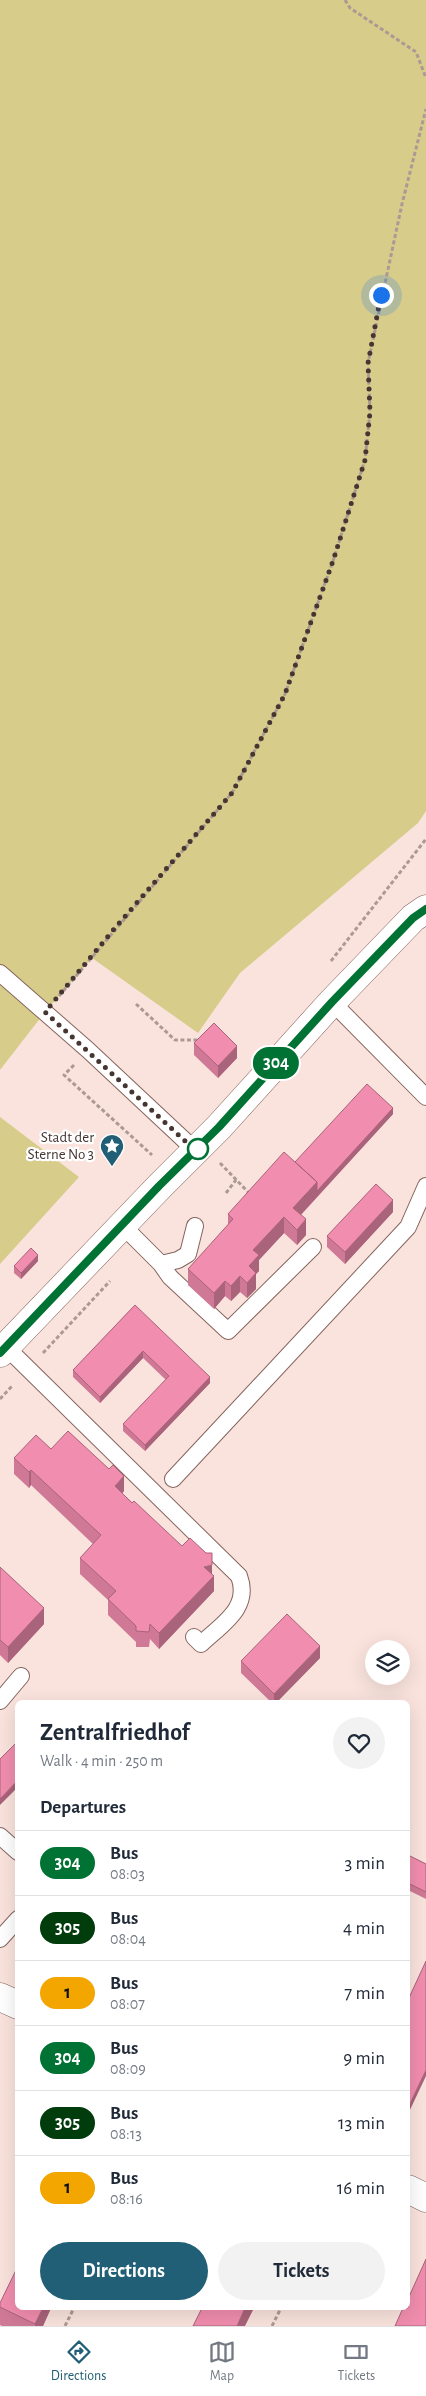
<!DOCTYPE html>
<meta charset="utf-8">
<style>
:root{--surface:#fff;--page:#f2f2f3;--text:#1f2937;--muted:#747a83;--line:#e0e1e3;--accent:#215f76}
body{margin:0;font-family:"Alegreya Sans",sans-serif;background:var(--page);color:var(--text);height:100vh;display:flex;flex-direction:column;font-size:19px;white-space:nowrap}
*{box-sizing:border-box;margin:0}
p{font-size:16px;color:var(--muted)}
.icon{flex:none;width:28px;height:28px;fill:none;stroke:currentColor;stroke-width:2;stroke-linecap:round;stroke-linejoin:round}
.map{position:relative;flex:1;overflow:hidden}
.details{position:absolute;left:15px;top:1700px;width:395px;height:610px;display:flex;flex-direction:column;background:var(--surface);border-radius:8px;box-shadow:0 5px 20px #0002}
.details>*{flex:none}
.badge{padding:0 10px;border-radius:16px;font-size:18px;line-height:32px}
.fabs{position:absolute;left:365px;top:1640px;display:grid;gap:10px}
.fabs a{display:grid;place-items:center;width:45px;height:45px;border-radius:50%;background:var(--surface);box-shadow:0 5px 20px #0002;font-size:25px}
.you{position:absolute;width:25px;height:25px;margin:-12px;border:4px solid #fff;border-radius:50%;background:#1a73e8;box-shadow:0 0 0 8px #1a73e833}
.map>.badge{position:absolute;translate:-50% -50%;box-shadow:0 0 0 2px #fff}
h2{padding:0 25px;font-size:19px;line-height:45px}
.round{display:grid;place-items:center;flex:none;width:52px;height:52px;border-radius:26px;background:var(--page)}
.head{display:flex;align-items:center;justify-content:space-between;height:85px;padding:0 25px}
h1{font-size:24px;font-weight:700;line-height:38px}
.action{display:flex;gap:10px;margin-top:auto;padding:10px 25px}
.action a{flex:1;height:58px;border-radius:30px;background:var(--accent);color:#fff;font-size:20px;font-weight:700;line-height:58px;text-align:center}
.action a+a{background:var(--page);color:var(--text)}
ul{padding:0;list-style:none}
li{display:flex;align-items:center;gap:15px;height:65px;padding:0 25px;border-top:1px solid var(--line)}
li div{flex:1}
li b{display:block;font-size:19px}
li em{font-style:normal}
li .badge{min-width:55px;font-weight:700;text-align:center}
.tabs{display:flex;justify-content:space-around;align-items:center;height:70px;border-top:1px solid var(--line);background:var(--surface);font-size:14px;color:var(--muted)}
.tabs a{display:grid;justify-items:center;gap:2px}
.tabs .active{color:var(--accent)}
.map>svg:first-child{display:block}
</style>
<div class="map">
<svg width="426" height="2326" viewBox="0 0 426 2326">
<rect width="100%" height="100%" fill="#fae3dd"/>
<!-- green -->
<path fill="#d8cc8b" d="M0,0H426V811L418,823L240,973L198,1033L92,958L45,1012L0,1070Z
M0,1117L79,1177L0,1264Z"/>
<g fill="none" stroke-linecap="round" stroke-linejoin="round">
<!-- lane casing -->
<g stroke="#85645d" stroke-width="18">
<path id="lane" d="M0,973L88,1050L196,1151
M332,1002L426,1097
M122,1225L161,1264L178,1260L188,1254L195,1226
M161,1264L170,1277L228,1331L313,1247
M6,1347L239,1576C251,1608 222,1624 201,1644L194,1637
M173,1479L408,1227L426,1186
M0,1701L21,1676
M0,1836L18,1852
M0,1939L18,1919"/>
</g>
<!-- street casing -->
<g stroke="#85645d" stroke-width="29">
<path id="street" d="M0,1997L18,2005
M408,2189L426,2198"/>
</g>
<!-- secondary casing -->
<g stroke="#85645d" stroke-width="29">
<path id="secondary" d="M0,1353L159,1187L219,1127L332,1002L413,918L426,909"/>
</g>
<!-- path -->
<path stroke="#ac9994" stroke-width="3" stroke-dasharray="4 2.5" stroke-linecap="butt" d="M345,0L350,8L416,52L426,78
M331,961L426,839
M59,996L232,793L285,694L333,561L365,460L370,412L368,363L402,204L426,109
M136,1004L175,1040H199
M74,1065L64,1075L152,1155
M220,1163L250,1194
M226,1193L236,1180
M43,1353L110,1281
M0,1399L13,1385
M65,2326L74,2308
M272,2326L281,2308"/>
<!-- lane -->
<use href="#lane" stroke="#fff" stroke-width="16"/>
<!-- street -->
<use href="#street" stroke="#fff" stroke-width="28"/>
<!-- secondary -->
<use href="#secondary" stroke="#fff" stroke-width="28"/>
</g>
<!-- wall -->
<path fill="#cf7996" d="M194,1043L237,1058L218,1078L194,1055Z
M393,1114L301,1215L306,1235L297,1245L284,1233L259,1260V1271L256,1274V1289L247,1298L240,1292L231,1301L225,1296L214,1309L188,1285V1269L228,1226V1214L295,1162Z
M393,1212L345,1264L327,1247V1236Z
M38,1261L21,1279L14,1273V1266Z
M135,1305L210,1383L145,1451L123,1431V1424L166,1380L143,1358L100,1403L73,1377V1370Z
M51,1449L124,1491L122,1493L212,1575L214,1591L159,1649L150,1639L149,1647H136V1642L108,1615V1600L80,1574V1558L93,1544L31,1485L29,1488L14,1474V1458Z
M0,1567L44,1624L8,1663L0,1655Z
M320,1658L277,1702H271L241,1673V1661Z
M408,1855L426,1864V1899L408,1890Z
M0,2303L18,2308H51L43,2326H2L0,2325Z"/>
<!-- shaded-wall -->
<path fill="#a9637a" d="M237,1046V1058L218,1078V1066Z
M393,1108V1114L293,1223V1208L317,1182Z
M393,1200V1212L345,1264V1252Z
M284,1217V1233L259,1260V1271L256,1274V1289L247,1298V1283L249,1266L253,1250Z
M306,1219V1235L297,1245V1230Z
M38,1255V1261L21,1279V1273Z
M240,1276V1292L231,1301V1286Z
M225,1281V1296L214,1309V1293Z
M143,1351V1358L100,1403V1397Z
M210,1377V1383L145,1451V1445Z
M31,1470V1485L29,1488V1472Z
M124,1476V1491L115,1502V1486Z
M212,1565V1577L214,1576V1591L159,1649V1633L204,1567Z
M44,1608V1624L8,1663V1647Z
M320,1646V1658L277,1702H274V1694Z
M18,1780V1787L0,1805V1799Z
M426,2070V2076L408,2114V2108Z
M43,2308H51L43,2326H35V2324Z
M245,2308H254L245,2326H237Z"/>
<!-- building -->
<path fill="#f18dae" stroke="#a9637a" d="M214,1023L237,1046L218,1066L194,1043Z
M367,1084L393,1108L317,1191V1182L295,1162Z
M284,1152L317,1182L293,1208L306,1219L297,1230L284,1217L253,1250L259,1255L249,1266L256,1273L247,1283L240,1276L231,1286L225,1281L214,1293L188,1269L233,1219L228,1214Z
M376,1184L393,1200L345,1252L327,1236Z
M31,1248L38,1255L21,1273L14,1266Z
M135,1305L210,1377L145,1445L123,1424L169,1376L143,1351L100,1397L73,1370Z
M68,1431L109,1469L113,1465L124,1476L115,1486L132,1503L134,1501L182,1546L190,1538L206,1553H212V1565L204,1567L214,1576L159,1633L150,1624L149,1632L136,1631V1626L108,1599L116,1591L80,1558L101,1535L31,1470L29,1472L14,1458L36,1435L51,1449Z
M0,1567L44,1608L8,1647L0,1640Z
M287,1614L320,1646L274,1694L241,1661Z
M18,1741V1780L0,1799V1759Z
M408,1855L426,1864V1892L408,1883Z
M426,1961V2070L408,2108V2000Z
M426,2259V2326H395L403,2308H408V2299Z
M18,2266V2308H43L35,2324L0,2307V2303Z
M202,2308H245L237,2326H193Z"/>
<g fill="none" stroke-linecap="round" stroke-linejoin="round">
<!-- line casing -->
<g stroke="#fff" stroke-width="11">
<path id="line" d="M0,1353L159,1186L219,1127L332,1002L413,918L426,909"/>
</g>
<!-- line -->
<use href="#line" stroke="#007334" stroke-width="8"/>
<!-- walk -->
<path stroke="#453632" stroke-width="5" stroke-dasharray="0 9" d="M198,1149L196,1151L45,1012L115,928L232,793L285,694L333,561L365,460L370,412L368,363L381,295"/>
</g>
<!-- icons -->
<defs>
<g id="sight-pin" transform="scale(1.25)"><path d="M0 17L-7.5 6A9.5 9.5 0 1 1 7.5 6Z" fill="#215f76" stroke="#fff"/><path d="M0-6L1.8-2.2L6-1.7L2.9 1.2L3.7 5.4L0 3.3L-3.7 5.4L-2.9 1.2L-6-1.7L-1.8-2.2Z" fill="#fff"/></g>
</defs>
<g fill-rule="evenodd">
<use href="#sight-pin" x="112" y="1146"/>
</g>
<!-- markers -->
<circle fill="#fff" stroke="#007334" stroke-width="2.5" cx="198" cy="1149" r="10"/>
<g text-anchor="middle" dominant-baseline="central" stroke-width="4.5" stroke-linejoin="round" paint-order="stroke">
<!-- poi labels -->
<g font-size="15" fill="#453632" stroke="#fff" text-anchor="end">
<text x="94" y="1137">Stadt der<tspan x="94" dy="17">Sterne No 3</tspan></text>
</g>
</g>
</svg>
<div class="fabs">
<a><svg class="icon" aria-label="layers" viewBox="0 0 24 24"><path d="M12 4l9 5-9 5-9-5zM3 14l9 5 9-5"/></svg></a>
</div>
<div class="you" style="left:381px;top:295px"></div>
<b class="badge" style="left:276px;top:1063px;background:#007334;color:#fff">304</b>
<section class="details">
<div class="head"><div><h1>Zentralfriedhof</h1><p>Walk · 4 min · 250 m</p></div><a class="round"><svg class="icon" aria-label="heart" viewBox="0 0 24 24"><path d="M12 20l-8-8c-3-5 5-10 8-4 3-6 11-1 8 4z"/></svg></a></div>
<h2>Departures</h2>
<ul>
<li><span class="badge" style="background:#007334;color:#fff">304</span><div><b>Bus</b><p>08:03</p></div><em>3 min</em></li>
<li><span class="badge" style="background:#003c0c;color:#fff">305</span><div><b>Bus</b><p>08:04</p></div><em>4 min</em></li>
<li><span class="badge" style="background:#f3a500;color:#111">1</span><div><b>Bus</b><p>08:07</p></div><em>7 min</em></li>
<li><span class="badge" style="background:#007334;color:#fff">304</span><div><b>Bus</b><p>08:09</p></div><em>9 min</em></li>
<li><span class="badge" style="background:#003c0c;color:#fff">305</span><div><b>Bus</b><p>08:13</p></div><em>13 min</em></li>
<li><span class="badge" style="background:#f3a500;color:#111">1</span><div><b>Bus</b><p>08:16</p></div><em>16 min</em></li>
</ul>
<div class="action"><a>Directions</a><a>Tickets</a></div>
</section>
</div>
<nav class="tabs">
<a class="active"><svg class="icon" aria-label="directions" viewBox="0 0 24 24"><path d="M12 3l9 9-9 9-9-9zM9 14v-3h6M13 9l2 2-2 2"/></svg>Directions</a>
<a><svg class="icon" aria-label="map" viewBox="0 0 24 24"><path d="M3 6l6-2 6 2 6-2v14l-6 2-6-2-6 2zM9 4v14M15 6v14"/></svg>Map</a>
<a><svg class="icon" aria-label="tickets" viewBox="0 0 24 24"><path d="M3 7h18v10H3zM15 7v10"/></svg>Tickets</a>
</nav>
